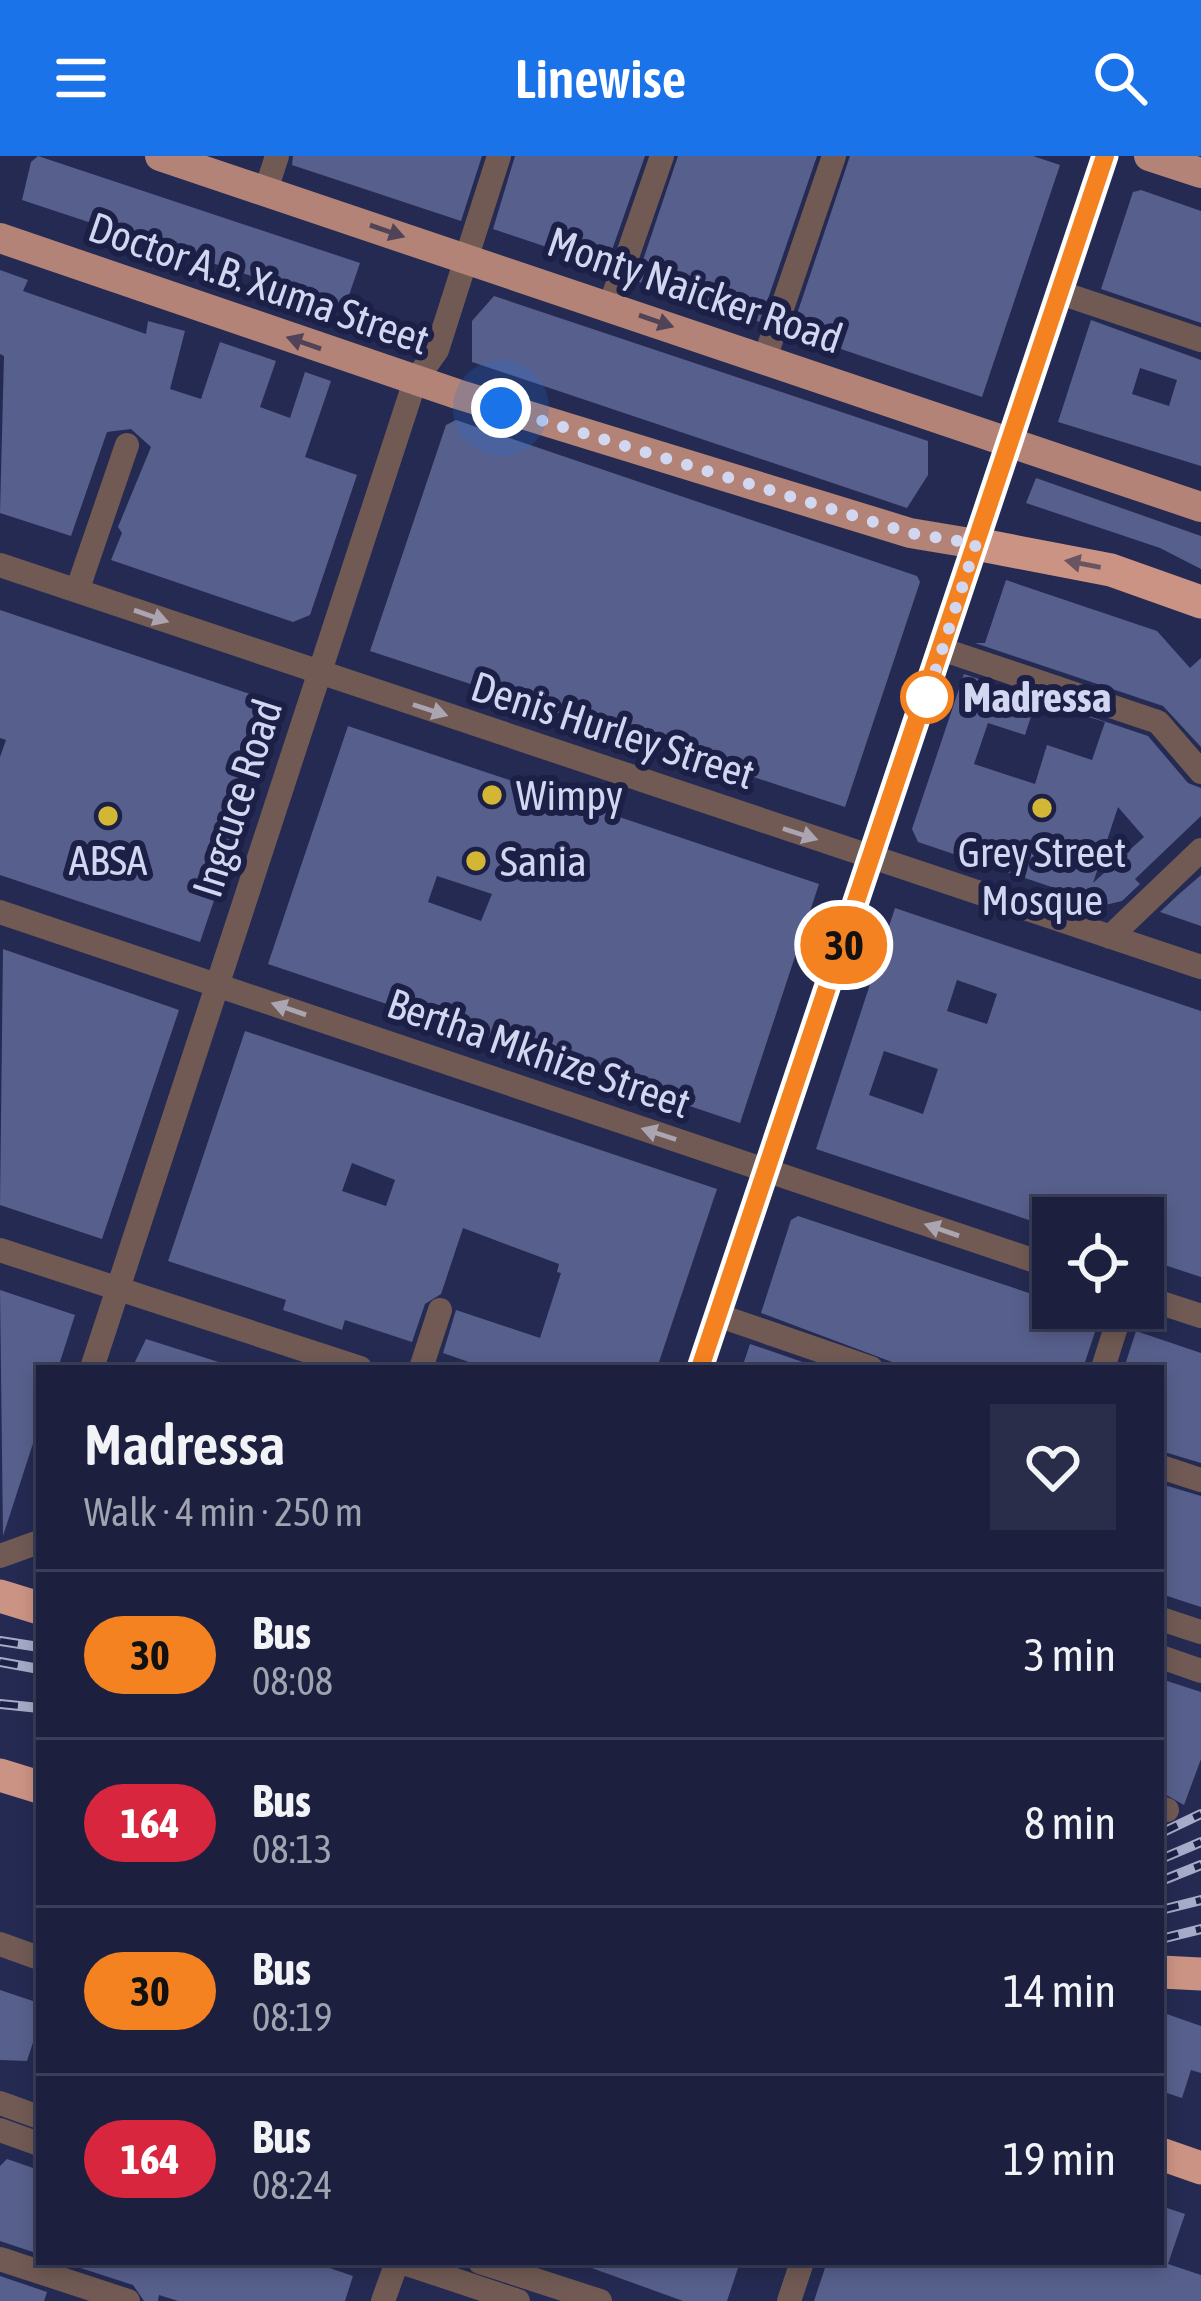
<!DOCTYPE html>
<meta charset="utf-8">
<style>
:root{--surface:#1c203e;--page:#292d49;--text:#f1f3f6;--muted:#a0a3b0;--line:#3a3e58;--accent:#1a73e8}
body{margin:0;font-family:"Asap Condensed",sans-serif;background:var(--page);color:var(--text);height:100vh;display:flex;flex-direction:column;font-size:45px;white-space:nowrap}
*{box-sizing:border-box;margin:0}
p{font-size:39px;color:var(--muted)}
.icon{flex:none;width:66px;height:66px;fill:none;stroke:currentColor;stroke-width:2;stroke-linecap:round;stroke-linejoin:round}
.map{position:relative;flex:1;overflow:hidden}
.drawer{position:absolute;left:36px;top:1209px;width:1128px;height:900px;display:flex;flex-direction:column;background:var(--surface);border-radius:0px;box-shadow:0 6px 18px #0003,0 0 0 3px var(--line)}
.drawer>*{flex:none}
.badge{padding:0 24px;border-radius:39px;font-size:42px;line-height:78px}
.buttons{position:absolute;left:1032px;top:1041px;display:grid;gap:24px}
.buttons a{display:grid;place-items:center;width:132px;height:132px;border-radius:0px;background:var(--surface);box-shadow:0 6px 18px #0003,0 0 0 3px var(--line);font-size:60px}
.you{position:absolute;width:60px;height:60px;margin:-30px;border:9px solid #fff;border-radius:50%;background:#1a73e8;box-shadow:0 0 0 18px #1a73e833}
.map>.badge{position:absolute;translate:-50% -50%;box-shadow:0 0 0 6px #fff}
.round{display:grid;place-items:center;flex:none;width:126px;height:126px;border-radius:0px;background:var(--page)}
.headline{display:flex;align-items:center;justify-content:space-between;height:204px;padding:0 48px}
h1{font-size:57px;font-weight:600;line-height:90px}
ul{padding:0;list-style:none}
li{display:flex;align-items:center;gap:36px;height:168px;padding:0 48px;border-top:3px solid var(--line)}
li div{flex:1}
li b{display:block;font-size:45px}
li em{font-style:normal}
li .badge{min-width:132px;font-weight:700;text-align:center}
header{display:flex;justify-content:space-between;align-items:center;height:156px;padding:0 48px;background:var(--accent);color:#fff;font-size:54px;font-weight:600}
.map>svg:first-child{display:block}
</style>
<header><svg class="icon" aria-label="menu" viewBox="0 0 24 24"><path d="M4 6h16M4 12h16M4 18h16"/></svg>Linewise<svg class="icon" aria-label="search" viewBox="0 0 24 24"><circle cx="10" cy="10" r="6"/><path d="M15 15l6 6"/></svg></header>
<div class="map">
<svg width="1201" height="2145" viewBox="0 0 1201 2145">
<rect width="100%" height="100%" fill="#252a52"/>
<!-- building -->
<path fill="#575f8c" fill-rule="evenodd" d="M38,0L360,107L345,151L22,44L31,6Z
M293,0H482L461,65L292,9Z
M515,0H645L606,111L493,73Z
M678,0H817L760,166L636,125Z
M850,0H1033L1060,9L982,241L791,176Z
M1141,34L1201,55V167L1101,133L1133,36Z
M0,114L28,124L23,135L146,178L148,165L185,175L170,233L201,243L220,186L276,205L260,251L290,262L305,216L331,225L305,301L357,319L310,459L293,466L111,404L122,377L118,371L151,291L131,273L107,276L71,380L0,357L4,200L0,198Z
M494,140L928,285V319L907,352L472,206V165Z
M1091,164L1201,204V310L1058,266ZM1140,212L1177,224L1169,250L1132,238Z
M456,264L917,420L920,426L845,651L370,495L446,269Z
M1036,322L1201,380V413L1160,392L1026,347Z
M1006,424L1157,475L1190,512L1201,502V591L1163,550L975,487H985Z
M0,454L268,544L263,557L276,561L200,786L0,719V601L6,584L0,582Z
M964,518L1148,580L1188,627L1201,632V660L1135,723L1140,728L1122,745L1105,749L918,686L912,673ZM1036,545L1105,566L1092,604L1047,589L1035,628L974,608L988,567L1025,579ZM1118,651L1144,681L1093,727Z
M348,570L819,728L740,967L268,808ZM437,720L492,738L481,765L428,746Z
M1201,719V770L1160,756L1178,739Z
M895,752L1201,855V1121L1143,1102V1062H1053V1072L816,993ZM957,824L997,838L987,868L947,855ZM884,895L938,913L923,958L869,939Z
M3,793L179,854L102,1083L0,1049Z
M245,875L717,1033L657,1212H486L443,1197L456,1154L540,1182L561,1117L557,1116L559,1108L463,1072L441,1138L425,1148L412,1186L345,1164L342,1174L283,1154L286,1144L168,1105ZM352,1007L395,1024L386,1050L342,1035Z
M798,1060L1053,1145V1152L1100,1161L1083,1212H908L761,1157L791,1064Z
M0,1134L75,1159L58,1212H39V1269L3,1380Z
M1136,1175L1201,1197V1307L1161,1295V1212H1124Z
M146,1183L228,1209L227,1212H132Z
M750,1188L820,1212H742Z
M1161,1328L1201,1340V1451L1161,1438Z
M1161,1523L1201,1536V1603L1184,1649L1161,1636Z
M0,1834L39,1847V1868L27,1905L0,1904Z
M1161,1856L1201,1870V1917L1191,1914L1182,1942L1161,1935Z
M7,2003L39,2014V2098L0,2085V2010Z
M1161,2050L1185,2058L1168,2108L1201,2119V2145H814L827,2106H1161Z
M62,2106H312L353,2120L345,2145H178L159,2139L158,2145H144L133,2129Z
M575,2106H740L727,2145H683Z
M0,2120L47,2136L44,2145H0Z"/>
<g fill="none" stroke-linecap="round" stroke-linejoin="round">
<!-- minor -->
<path stroke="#715a54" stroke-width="24" d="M266,34L277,0
M1058,136L1201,184
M610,150L662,0
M765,202L834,0
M0,409L1201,811
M77,435L127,289
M944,494L1158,566L1201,616
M0,756L1053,1111
M1110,781L1201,694
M0,1094L360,1212
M1143,1141L1201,1160
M720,1160L871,1212
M92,1212L415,225L437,194L499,0
M421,1212L440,1154
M701,1212L1105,0
M1103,1212L1122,1152
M1161,1311L1201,1324
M0,1400L36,1387
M1161,1463L1201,1476
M1161,1501L1201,1515
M1161,1652L1167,1654
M0,1788L39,1802
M0,1947L39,1961
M0,1974L39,1988
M0,2103L128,2145
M401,2106L518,2145
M480,2106L600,2145
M383,2145L397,2106
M789,2145L802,2106"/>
<!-- major -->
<path stroke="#b28376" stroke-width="30" d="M160,0L1201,351
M1149,0L1201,17
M0,82L457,238L910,377L976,388"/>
<!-- highway -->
<path stroke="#cb9384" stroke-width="33" d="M976,388L1111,414L1201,446
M0,1440L39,1452
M0,1619L39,1631
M1161,1816L1201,1818
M1161,1998L1201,2012"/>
<!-- rail casing -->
<g stroke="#a5abc8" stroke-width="10">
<path id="rail" d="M0,1485L39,1491
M0,1506L39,1513
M0,1548L39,1552
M1161,1677L1201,1658
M1161,1703L1201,1686
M1161,1725L1201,1709
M1161,1754L1201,1744
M1161,1783L1201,1773"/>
</g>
<!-- rail -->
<use href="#rail" stroke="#1c2047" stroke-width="6" stroke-dasharray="18" stroke-linecap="butt"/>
</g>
<!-- one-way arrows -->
<defs><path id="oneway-solid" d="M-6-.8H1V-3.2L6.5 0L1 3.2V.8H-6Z" transform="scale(3)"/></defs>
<g fill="#504357">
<use href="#oneway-solid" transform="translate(387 75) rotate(19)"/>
<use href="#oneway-solid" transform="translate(656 165) rotate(19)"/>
<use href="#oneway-solid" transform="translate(304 187) rotate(-161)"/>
</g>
<use fill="#6b5462" href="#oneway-solid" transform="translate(1083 408) rotate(-169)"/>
<g fill="#aba5b2">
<use href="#oneway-solid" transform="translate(151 460) rotate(19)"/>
<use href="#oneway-solid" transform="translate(430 554) rotate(18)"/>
<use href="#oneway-solid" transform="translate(800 678) rotate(18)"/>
<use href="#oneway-solid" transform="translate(289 853) rotate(-161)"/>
<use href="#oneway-solid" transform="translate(659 978) rotate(-162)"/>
<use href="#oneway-solid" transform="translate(942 1074) rotate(-161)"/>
</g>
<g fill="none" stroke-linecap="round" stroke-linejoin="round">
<!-- line casing -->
<g stroke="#fff" stroke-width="27">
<path id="line" d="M700,1212L1105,0"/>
</g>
<!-- line -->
<use href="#line" stroke="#f58220" stroke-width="18"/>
<!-- walk -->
<path stroke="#d1d7f1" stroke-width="12" stroke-dasharray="0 21.6" d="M501,252L910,377L976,388L927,541"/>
</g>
<!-- markers -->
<circle fill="#fff" stroke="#f58220" stroke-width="6" cx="927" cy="541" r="24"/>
<g fill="#d4b635" stroke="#1c2047" stroke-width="4.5">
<circle cx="492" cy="639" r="12"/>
<circle cx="1042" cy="652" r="12"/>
<circle cx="108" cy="660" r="12"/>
<circle cx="476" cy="705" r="12"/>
</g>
<g text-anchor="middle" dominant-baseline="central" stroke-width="12" stroke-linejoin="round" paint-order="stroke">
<!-- street labels -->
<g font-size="42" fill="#d1d7f1" stroke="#1c2047">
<text transform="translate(259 127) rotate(19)">Doctor A.B. Xuma Street</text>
<text transform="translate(695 134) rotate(19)">Monty Naicker Road</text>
<text transform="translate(613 574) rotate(18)">Denis Hurley Street</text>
<text transform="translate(237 642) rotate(-72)">Ingcuce Road</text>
<text transform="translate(539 897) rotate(19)">Bertha Mkhize Street</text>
</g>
<!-- stop labels -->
<g font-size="42" font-weight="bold" fill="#d1d7f1" stroke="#1c2047" text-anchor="start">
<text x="963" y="541">Madressa</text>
</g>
<!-- poi labels -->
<g font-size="42" fill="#d1d7f1" stroke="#1c2047" text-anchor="start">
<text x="516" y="639">Wimpy</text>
<text x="1042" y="696" text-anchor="middle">Grey Street<tspan x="1042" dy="48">Mosque</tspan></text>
<text x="108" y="704" text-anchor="middle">ABSA</text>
<text x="500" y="705">Sania</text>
</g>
</g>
</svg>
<div class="buttons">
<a><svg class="icon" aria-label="locate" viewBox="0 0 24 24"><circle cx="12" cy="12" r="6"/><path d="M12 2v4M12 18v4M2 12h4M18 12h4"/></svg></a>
</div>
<div class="you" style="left:501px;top:252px"></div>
<b class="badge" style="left:844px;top:789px;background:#f58220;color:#111">30</b>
<section class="drawer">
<div class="headline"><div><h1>Madressa</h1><p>Walk · 4 min · 250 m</p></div><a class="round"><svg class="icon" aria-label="heart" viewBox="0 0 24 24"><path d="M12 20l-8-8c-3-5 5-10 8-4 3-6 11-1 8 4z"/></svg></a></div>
<ul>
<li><span class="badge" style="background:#f58220;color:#111">30</span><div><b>Bus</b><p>08:08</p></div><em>3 min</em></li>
<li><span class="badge" style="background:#d7263d;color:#fff">164</span><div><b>Bus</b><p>08:13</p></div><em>8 min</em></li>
<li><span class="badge" style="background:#f58220;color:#111">30</span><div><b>Bus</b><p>08:19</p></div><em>14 min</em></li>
<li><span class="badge" style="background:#d7263d;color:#fff">164</span><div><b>Bus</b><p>08:24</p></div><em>19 min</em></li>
</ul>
</section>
</div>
